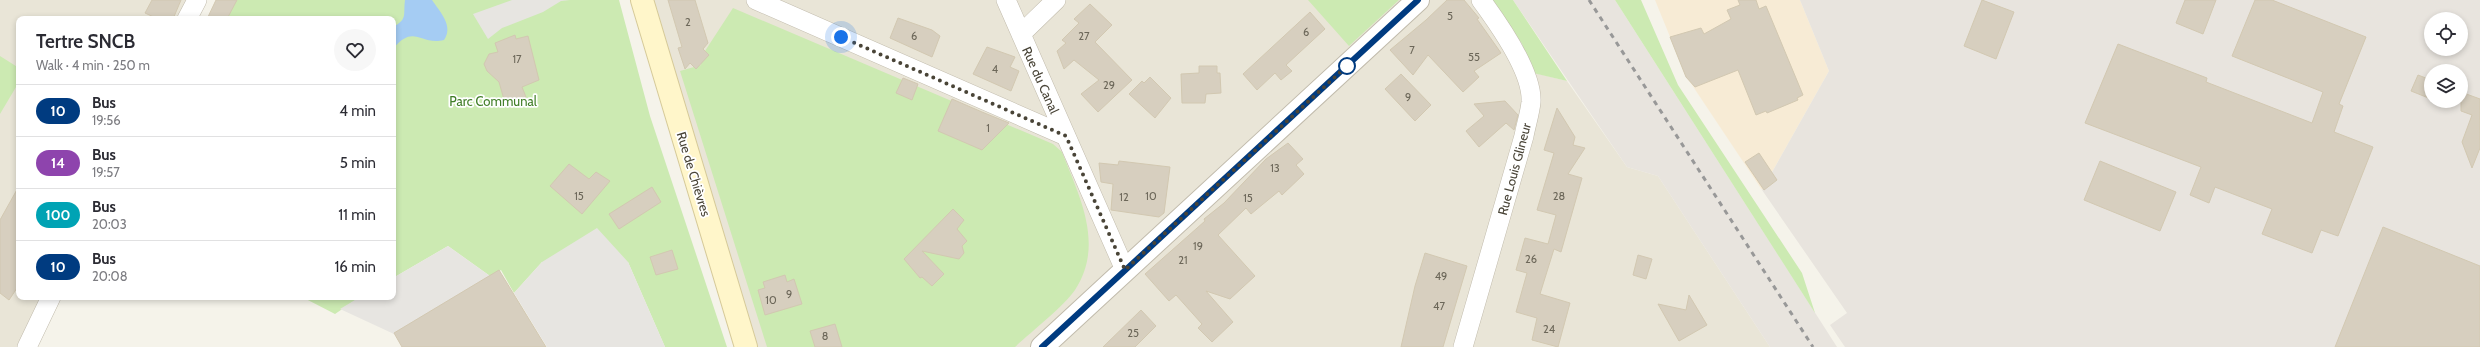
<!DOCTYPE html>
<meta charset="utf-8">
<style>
:root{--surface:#fff;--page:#f7f7f7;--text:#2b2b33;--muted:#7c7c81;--line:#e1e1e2}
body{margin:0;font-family:Cabin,sans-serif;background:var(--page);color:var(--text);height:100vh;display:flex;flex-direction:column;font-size:15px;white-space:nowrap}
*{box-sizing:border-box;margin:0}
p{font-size:13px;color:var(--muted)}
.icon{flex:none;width:22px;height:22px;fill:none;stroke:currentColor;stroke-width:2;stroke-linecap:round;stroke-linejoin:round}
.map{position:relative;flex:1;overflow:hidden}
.side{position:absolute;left:16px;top:16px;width:380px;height:284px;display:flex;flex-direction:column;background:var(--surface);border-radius:8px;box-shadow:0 2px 6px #0003}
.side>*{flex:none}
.badge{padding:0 8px;border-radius:13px;font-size:14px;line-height:26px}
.buttons{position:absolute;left:2424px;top:12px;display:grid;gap:8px}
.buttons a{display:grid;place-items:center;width:44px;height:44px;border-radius:50%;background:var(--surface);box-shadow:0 2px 6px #0003;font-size:20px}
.you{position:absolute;width:20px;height:20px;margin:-10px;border:3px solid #fff;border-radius:50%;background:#1a73e8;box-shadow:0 0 0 6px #1a73e833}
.map>.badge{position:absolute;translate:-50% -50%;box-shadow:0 0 0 2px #fff}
.round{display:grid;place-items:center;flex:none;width:42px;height:42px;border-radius:21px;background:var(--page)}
.summary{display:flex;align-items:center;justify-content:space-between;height:68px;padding:0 20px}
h1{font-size:19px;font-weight:600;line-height:30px}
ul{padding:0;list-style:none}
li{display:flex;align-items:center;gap:12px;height:52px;padding:0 20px;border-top:1px solid var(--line)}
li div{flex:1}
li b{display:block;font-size:15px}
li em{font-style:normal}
li .badge{min-width:44px;font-weight:700;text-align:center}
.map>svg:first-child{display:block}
</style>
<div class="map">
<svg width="2480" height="347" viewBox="0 0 2480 347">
<rect width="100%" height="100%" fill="#f5f3ea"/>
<!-- residential -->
<path fill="#e9e5d7" d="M0,0H197L187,19H19V297H51L27,347H0Z
M653,0H1410L1034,347H755Z
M1426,0H1474L1515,68L1567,81L1627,167L1658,176L1770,347H1045Z"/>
<!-- commercial -->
<path fill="#f7ebd5" d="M1655,0H1800L1829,71L1762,190L1686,76Z"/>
<!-- industrial -->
<path fill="#e8e4de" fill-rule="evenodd" d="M1513,0H1615L1837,347H1770L1658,176L1627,167Z
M1800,0H2480V347H1845L1830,325L1847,313L1762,190L1829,71ZM2431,19H2461V49H2431ZM2431,71H2461V101H2431Z"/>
<!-- green -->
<path fill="#cceab2" d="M235,0H619L650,116L727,347H665L628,262H542L514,293L501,270L490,276L448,246L393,278V19H226Z
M1308,0H1399L1349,46Z
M1492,0H1513L1567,81L1533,73L1522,44Z
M1615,0H1641L1678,85L1802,273L1815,313Z
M733,8L1053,144L1062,152C1079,196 1105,244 1075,290C1064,306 1031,332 1015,347H767L680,71L701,65L698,52L705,51Z
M0,56L19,68V82L0,114Z
M302,297H360L335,314Z"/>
<!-- parking -->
<path fill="#e7e5e1" d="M512,0H570L561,1L543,12L502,28L488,39L473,14Z
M597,228L628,262L665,347H547L514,293L542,262Z
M448,246L490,276L394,334L340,309L360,297H393V278Z"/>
<!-- water -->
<path fill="#a5ccf3" d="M405,0H432C440,12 454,26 444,40C420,46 414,23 393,49V27C408,19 403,15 405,0Z"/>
<!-- building -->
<path fill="#d7cfbf" stroke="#d2c8b1" d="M152,0H181L173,19H158L145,13Z
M216,0H237L227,19H207Z
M668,0H695L708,43L703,49L709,55L696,69L690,63L685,69L678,48L682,47Z
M1447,0H1464L1479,18L1477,19L1501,53L1474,71L1479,77L1463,92L1428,55L1413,75L1390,50L1426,20Z
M1738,0H1756L1759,9L1766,6L1803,95L1797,98L1798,100L1767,113L1766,111L1756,115L1738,70L1695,87L1686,77L1670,37L1701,28L1704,34L1731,19L1727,10L1740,5Z
M1982,0L2014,12L1996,59L1964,46Z
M2185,0H2216L2203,34L2176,23Z
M2255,0H2272L2366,37L2339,104L2343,106L2334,132L2373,147L2338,236L2321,230L2312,253L2262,234L2272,209L2215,187L2209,203L2190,195L2201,167L2085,123L2118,44L2207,78L2206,82L2312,123L2323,92L2232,56Z
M1090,4L1112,25L1095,42L1132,80L1098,112L1081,94L1099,80L1074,60L1064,69L1057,51L1066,43L1062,40L1079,23L1074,19Z
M1310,12L1325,29L1286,65L1292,71L1281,80L1275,73L1257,90L1243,74Z
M898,18L932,30L940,36L932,57L890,38Z
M515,35L516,39L528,36L539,80L522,87L526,97L505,103L499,82L487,71L484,64L489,54L498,52L495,43Z
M987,47L1015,57L1010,67L1019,71L1011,91L973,74Z
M1199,66H1217V73H1220L1221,93L1206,94L1205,103H1182L1181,74L1199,73Z
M1401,74L1431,105L1415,121L1385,89Z
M2418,75L2431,80V99L2411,91Z
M1150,77L1171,98L1155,118L1129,94L1142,81L1144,83Z
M903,78L918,84L912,100L896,93Z
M2461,92L2480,99V148L2472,168L2462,142L2472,115L2461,111Z
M952,99L982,112L1009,123L982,150L938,131Z
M1505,101L1518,115L1514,130L1506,123L1479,147L1466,131L1484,116L1474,104Z
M1557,108L1575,137L1573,145L1585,148L1568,174L1582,178L1561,252L1554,249L1540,294L1570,303L1558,347L1532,340L1537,318L1516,312L1527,273L1516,270L1525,238L1548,244L1556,215L1537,210L1554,153L1544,150Z
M1288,143L1303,159L1296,165L1304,174L1282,195L1279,191L1251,214L1246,208L1218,235L1255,276L1230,299L1206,291L1233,322L1212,342L1198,328L1202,324L1176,295L1169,301L1145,274L1205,221L1204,219L1224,203L1266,159Z
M1759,153L1777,180L1764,190L1745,162Z
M1119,161L1170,167L1164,213L1159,217L1111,210L1113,184L1101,182L1099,163L1118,165Z
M2100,161L2176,192L2160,231L2084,200Z
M569,164L589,179L596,172L610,181L582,214L550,186Z
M19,186V285L9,300L0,293V220Z
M652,187L661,202L619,229L609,214Z
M953,209L964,220L957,229L967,241L962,246L964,253L959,259L922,251L944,274L932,286L922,277L920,278L904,259Z
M2383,227L2480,266V347H2335Z
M672,250L678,269L656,275L650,257Z
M1425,253L1467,266L1443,347H1401L1415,286Z
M1638,255L1652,259L1646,279L1633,275Z
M499,270L546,347H402L394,333Z
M785,275L787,282L794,279L802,304L765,315L758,290L765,288L763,282Z
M1689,295L1707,325L1679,341L1658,304L1686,310Z
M1141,310L1156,326L1135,347H1103Z
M835,324L842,347H815L810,331Z"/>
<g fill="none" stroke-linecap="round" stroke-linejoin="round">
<!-- minor casing -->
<g stroke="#c1bbac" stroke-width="20">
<path id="minor" d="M756,0L1066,136
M1006,0L1125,270
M187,19L197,0
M1021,34L1056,0
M27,347L51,297
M1463,347L1524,136C1526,125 1530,113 1531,102C1533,72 1498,23 1481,0"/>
</g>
<!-- tertiary casing -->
<g stroke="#c1bbac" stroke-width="24">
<path id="tertiary" d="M1042,347L1418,0"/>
</g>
<!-- secondary casing -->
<g stroke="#d6ca99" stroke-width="24">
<path id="secondary" d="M642,0L746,347"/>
</g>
<!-- minor -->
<use href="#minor" stroke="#fff" stroke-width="19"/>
<!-- tertiary -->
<use href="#tertiary" stroke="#fff" stroke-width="22"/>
<!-- secondary -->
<use href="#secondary" stroke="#fff6ca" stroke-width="22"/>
<!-- rail -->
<path stroke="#989898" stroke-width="3" stroke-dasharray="5 5" stroke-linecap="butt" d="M1589,0L1813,347"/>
</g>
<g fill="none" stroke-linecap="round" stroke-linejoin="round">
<!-- line casing -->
<g stroke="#fff" stroke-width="9">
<path id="line" d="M1042,347L1418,0"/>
</g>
<!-- line -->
<use href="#line" stroke="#003b80" stroke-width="6"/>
<!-- walk -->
<path stroke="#494437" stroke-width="4" stroke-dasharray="0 7.2" d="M841,37L1066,136L1125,270L1347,66"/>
</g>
<!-- markers -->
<circle fill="#fff" stroke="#003b80" stroke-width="2" cx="1347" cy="66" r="8"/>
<g text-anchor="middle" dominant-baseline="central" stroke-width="3.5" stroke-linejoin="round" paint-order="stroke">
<!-- number labels -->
<g font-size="11" fill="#6c6759">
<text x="1450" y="16">5</text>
<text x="688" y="22">2</text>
<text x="1306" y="32">6</text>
<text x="914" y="36">6</text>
<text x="1084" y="36">27</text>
<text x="1412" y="50">7</text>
<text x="1474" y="57">55</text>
<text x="517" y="59">17</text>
<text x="995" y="69">4</text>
<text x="1109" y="85">29</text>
<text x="1408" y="97">9</text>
<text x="988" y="128">1</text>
<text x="1275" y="168">13</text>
<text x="579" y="196">15</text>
<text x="1151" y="196">10</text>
<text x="1559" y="196">28</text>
<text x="1124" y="197">12</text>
<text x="1248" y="198">15</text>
<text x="1198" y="246">19</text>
<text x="1531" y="259">26</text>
<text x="1183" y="260">21</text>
<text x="1441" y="276">49</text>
<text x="789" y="294">9</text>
<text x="771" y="300">10</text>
<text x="1439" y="306">47</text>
<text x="1549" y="329">24</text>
<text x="1133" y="333">25</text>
<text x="825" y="336">8</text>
</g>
<!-- street labels -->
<g font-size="13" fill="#494437" stroke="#fff">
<text transform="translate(1041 80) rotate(66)">Rue du Canal</text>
<text transform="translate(1514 169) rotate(-75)">Rue Louis Glineur</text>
<text transform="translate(694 174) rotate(73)">Rue de Chièvres</text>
</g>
<!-- park labels -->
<g font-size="13" fill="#417e28" stroke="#fff">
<text x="493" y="101">Parc Communal</text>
</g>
</g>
</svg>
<div class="buttons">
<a><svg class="icon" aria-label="locate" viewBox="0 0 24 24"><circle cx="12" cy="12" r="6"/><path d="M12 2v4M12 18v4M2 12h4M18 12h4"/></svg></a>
<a><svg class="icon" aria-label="layers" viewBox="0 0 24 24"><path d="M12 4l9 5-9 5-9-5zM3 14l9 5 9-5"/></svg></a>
</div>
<div class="you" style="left:841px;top:37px"></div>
<section class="side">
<div class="summary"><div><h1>Tertre SNCB</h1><p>Walk · 4 min · 250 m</p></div><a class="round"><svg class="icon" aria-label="heart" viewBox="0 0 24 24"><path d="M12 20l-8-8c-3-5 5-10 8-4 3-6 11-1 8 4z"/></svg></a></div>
<ul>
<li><span class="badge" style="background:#003b80;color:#fff">10</span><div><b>Bus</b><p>19:56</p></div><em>4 min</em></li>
<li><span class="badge" style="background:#8e44ad;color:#fff">14</span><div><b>Bus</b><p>19:57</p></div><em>5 min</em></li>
<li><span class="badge" style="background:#00a3b4;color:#fff">100</span><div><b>Bus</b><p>20:03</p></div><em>11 min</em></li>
<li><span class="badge" style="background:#003b80;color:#fff">10</span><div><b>Bus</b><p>20:08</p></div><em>16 min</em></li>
</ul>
</section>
</div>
